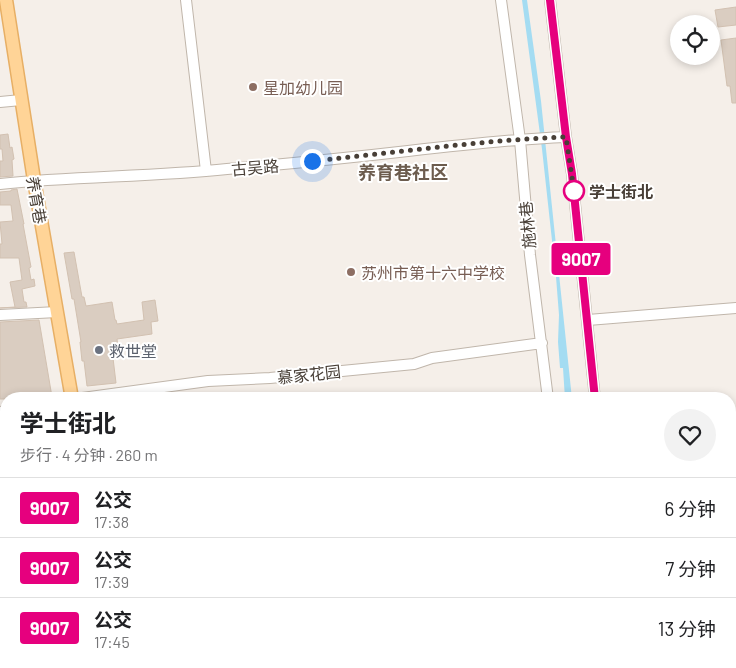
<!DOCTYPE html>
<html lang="zh">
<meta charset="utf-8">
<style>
:root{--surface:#fff;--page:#f2f2f2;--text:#202124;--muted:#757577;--line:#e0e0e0}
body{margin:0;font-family:Barlow,"Noto Sans SC",sans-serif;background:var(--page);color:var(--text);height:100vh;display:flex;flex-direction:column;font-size:19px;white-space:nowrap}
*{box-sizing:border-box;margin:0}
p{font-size:16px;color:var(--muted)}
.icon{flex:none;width:28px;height:28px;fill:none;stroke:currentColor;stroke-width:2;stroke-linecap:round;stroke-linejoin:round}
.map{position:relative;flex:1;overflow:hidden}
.side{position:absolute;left:0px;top:392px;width:736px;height:276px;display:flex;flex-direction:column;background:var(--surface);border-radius:20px 20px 0 0;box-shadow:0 2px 8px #0003}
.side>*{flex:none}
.badge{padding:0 10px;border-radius:4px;font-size:18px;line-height:32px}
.fabs{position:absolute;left:670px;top:15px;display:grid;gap:10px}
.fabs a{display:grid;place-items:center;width:50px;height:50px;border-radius:50%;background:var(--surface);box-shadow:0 2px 8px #0003;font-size:25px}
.you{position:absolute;width:25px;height:25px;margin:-12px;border:4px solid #fff;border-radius:50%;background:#1a73e8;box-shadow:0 0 0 8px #1a73e833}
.map>.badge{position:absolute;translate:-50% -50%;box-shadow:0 0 0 2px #fff}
.round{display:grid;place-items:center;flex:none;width:52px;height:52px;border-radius:26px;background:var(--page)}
.head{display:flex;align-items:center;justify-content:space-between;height:85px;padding:0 20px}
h1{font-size:24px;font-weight:700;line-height:38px}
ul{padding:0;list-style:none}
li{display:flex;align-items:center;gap:15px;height:60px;padding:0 20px;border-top:1px solid var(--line)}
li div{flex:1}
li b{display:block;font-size:19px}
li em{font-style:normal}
li .badge{min-width:55px;font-weight:700;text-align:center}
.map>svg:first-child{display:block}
</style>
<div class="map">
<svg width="736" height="668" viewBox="0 0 736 668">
<rect width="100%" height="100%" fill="#f5efe9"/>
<!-- water -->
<path fill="#a4dcf2" d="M522,0H527L541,101L572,399H565L563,368H560L558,342L559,315L556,277L542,149Z"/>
<!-- building -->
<path fill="#dacdc1" stroke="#d2c1b1" d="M736,7V25L718,27L715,10Z
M736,38V103H732L730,86H727L721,40Z
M8,134L10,148L12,147L14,159L12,160L13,176L0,177V161H3L2,149H0V135Z
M17,189L24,224H23L31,267L29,268L31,280L34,279L35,286L22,289L24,302H26L27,307L0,308L15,307L10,282L22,280L19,258H0V244H2L0,222L13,221L11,205H0V192L11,191V190Z
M74,252L82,297H84L86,306L112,302L115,320H116L117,324L144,320L142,302L155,300L158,321L151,322L152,334L117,339L119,357L113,358L116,383L87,386L84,361H82L80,342H81L74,299H72L64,253Z
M39,320L52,397L41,399H0V322Z
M0,584H6V637L0,638Z
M6,652V666L0,667V653Z"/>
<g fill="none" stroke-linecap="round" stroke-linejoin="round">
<!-- minor casing -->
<g stroke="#c0b6ab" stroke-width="12">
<path id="minor" d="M186,0L206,171
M501,0L520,140L530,255L548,399
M550,0L566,137L572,174L595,399
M0,102L21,100
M0,184C75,176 151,177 227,169C287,164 347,158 408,151C460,145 513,139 566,137
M0,315L57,312
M588,320L736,308
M75,399L208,381L270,378L414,364L432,358L542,343
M0,412L6,411
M730,582L736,581
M622,662V668
M555,668L574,666"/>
</g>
<!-- major casing -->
<g stroke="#e7af65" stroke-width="15">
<path id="major" d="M6,0L34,180L72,399
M730,462H736
M0,566L6,565
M119,662L120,668"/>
</g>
<!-- minor -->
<use href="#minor" stroke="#fff" stroke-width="10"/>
<!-- major -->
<use href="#major" stroke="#ffd497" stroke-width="12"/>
</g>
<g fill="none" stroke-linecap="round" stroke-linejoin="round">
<!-- line casing -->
<g stroke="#fff" stroke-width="11">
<path id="line" d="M550,0L566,137L572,174L595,399"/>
</g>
<!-- line -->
<use href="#line" stroke="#e6007e" stroke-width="8"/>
<!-- walk -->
<path stroke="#483f37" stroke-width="5" stroke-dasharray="0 9" d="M312,161C396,153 481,140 566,137L574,191"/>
</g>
<!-- markers -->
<g fill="#8d6e63" stroke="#fff" stroke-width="2">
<circle cx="253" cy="87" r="5"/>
<circle cx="351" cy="272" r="5"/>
</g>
<circle fill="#fff" stroke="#e6007e" stroke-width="2.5" cx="574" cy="191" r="10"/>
<circle fill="#6b7280" stroke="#fff" stroke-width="2" cx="99" cy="350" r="5"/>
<g text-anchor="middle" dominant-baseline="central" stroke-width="4" stroke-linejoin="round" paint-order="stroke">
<!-- education labels -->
<g font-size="16" fill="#785e54" stroke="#fff" text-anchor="start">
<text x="263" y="87">星加幼儿园</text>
<text x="361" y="272">苏州市第十六中学校</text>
</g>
<!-- street labels -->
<g font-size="16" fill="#483f37" stroke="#fff">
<text transform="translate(255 167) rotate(-5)">古吴路</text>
<text transform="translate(37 200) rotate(80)">养育巷</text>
<text transform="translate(527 225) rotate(-95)">施林巷</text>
<text transform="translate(309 374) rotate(-6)">慕家花园</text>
</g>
<!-- stop labels -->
<g font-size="16" font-weight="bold" fill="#483f37" stroke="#fff" text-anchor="start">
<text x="589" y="191">学士街北</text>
</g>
<!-- worship labels -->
<g font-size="16" fill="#5b616d" stroke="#fff" text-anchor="start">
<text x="109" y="350">救世堂</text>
</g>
<!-- neighbourhood labels -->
<g font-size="18" font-weight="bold" fill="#6c5c4e" stroke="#fff">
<text x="403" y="172">养育巷社区</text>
</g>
</g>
</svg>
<div class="fabs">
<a><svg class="icon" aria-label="locate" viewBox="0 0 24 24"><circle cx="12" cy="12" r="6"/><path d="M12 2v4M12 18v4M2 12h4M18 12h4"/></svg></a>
</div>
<div class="you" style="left:312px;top:161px"></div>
<b class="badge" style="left:581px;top:259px;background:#e6007e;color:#fff">9007</b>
<section class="side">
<div class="head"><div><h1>学士街北</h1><p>步行 · 4 分钟 · 260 m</p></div><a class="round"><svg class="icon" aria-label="heart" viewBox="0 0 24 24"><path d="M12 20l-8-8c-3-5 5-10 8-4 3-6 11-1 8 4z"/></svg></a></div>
<ul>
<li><span class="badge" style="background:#e6007e;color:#fff">9007</span><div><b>公交</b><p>17:38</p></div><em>6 分钟</em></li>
<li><span class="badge" style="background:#e6007e;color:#fff">9007</span><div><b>公交</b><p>17:39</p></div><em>7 分钟</em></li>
<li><span class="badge" style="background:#e6007e;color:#fff">9007</span><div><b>公交</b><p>17:45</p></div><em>13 分钟</em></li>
</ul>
</section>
</div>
